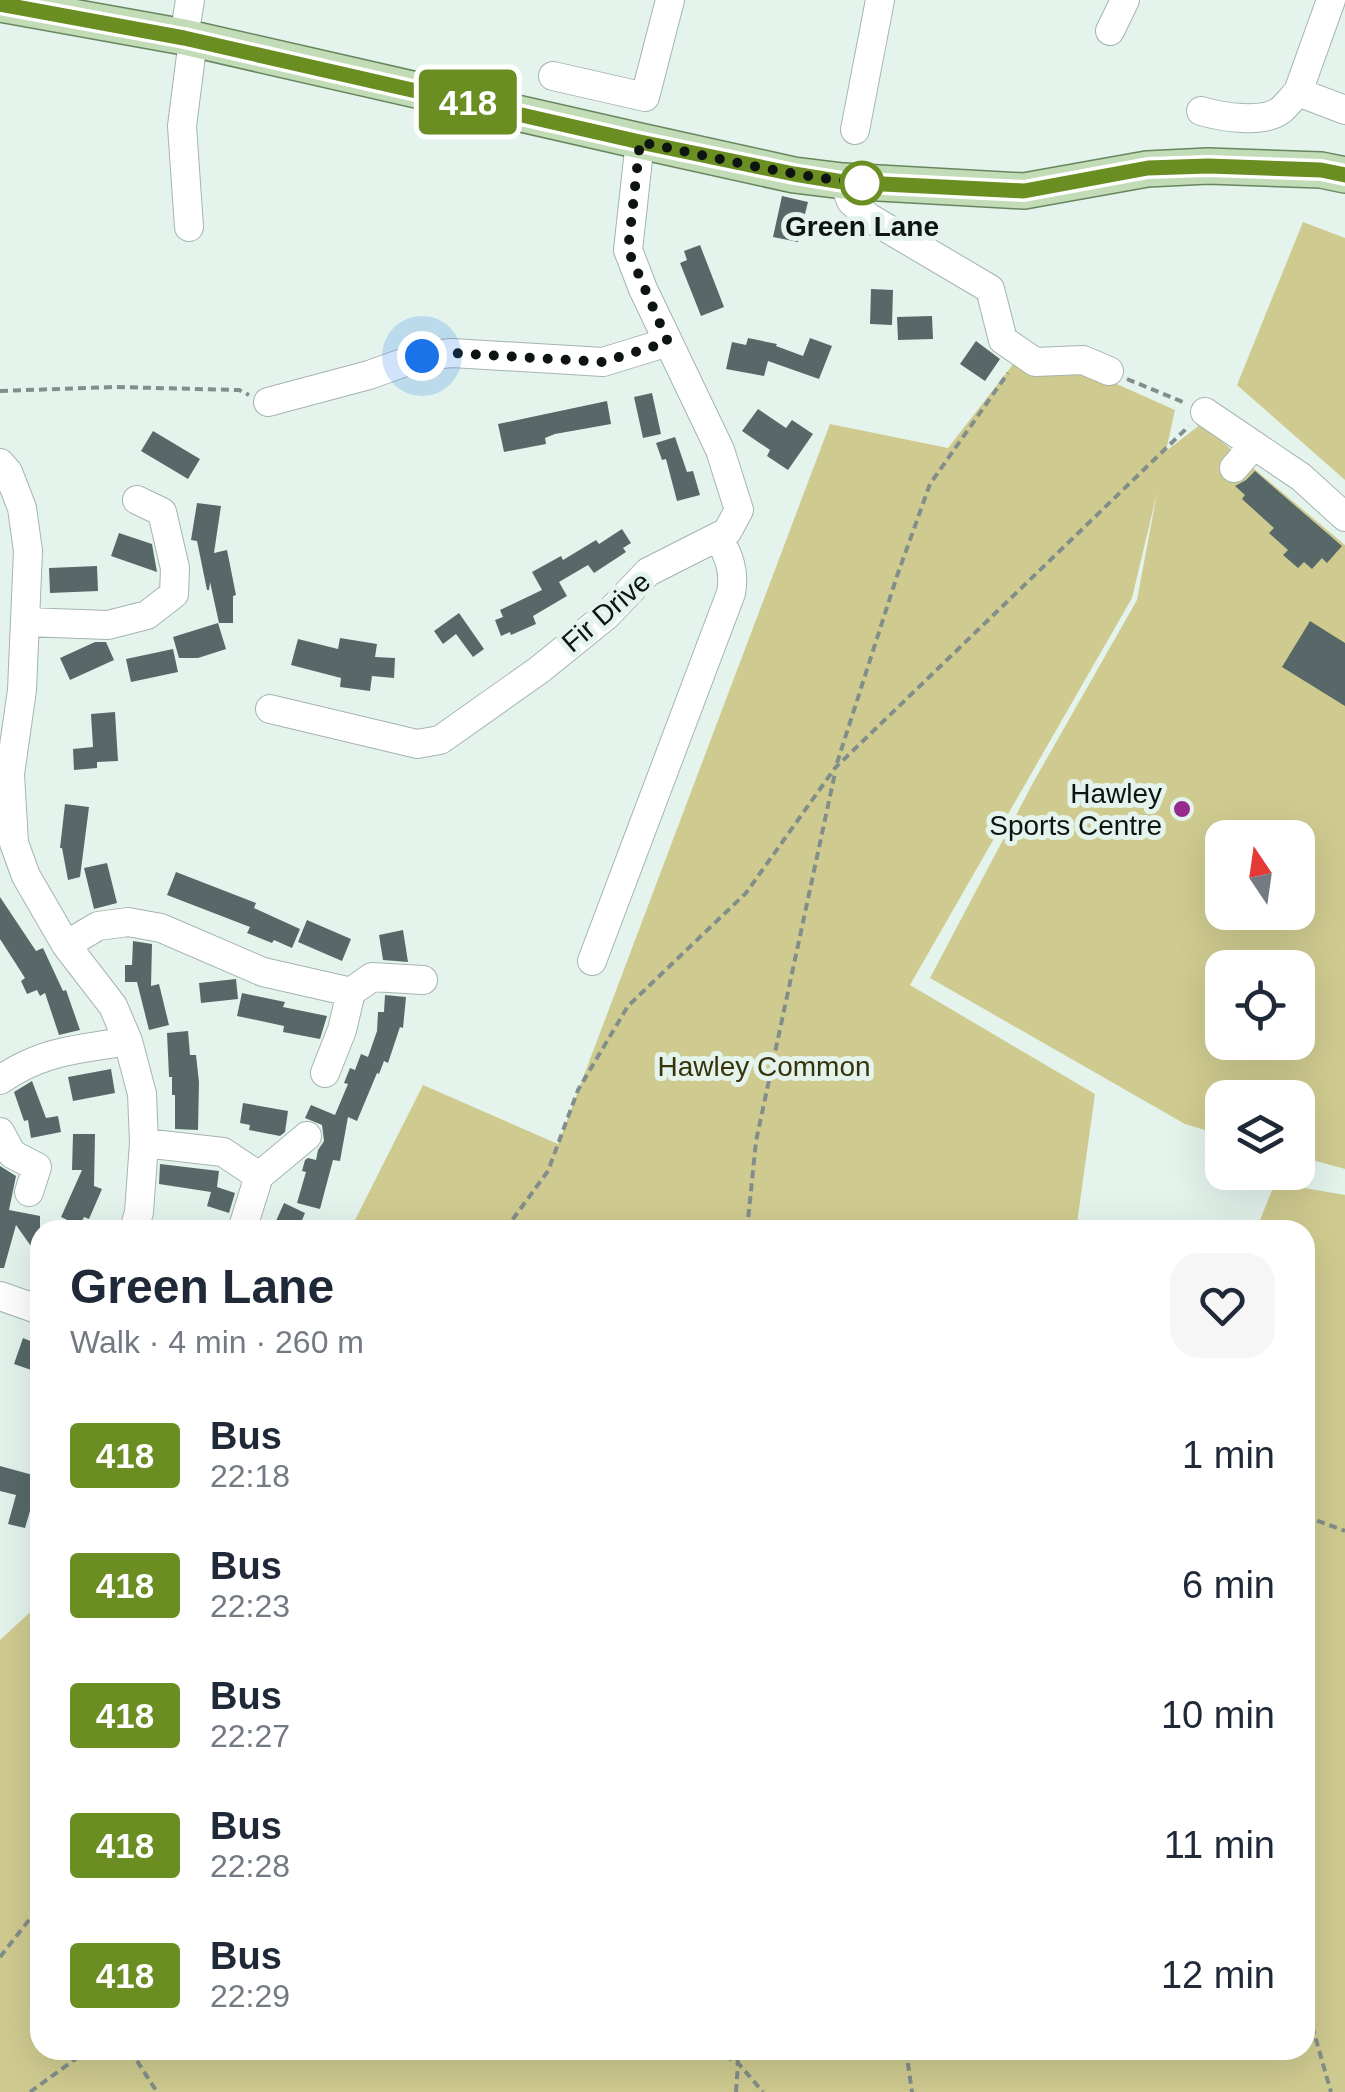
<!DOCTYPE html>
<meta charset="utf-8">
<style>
:root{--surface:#fff;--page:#f6f6f7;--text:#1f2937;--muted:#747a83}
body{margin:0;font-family:Arial,sans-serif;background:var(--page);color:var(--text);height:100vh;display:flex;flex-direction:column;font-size:38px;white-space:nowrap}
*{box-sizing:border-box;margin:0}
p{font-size:32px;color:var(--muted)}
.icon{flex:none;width:55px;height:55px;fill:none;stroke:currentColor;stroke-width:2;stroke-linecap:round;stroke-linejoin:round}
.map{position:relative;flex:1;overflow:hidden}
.sheet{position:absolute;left:30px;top:1220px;width:1285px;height:840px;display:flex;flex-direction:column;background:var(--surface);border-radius:30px;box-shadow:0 10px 40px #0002}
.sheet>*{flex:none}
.badge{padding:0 20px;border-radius:8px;font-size:35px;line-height:65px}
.needle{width:65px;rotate:347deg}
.buttons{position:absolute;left:1205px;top:820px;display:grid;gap:20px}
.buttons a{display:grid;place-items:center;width:110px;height:110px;border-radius:20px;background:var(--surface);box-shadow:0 10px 40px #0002;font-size:50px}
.you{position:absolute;width:50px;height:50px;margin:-25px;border:8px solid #fff;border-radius:50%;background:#1a73e8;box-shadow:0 0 0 15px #1a73e833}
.map>.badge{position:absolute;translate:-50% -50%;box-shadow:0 0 0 5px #fff}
.round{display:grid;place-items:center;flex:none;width:105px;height:105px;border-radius:30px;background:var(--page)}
.headline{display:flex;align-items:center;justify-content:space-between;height:170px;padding:0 40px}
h1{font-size:48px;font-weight:700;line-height:75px}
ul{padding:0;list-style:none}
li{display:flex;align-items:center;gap:30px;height:130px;padding:0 40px}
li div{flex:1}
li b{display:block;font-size:38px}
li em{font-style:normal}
li .badge{min-width:110px;font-weight:700;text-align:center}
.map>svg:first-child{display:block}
</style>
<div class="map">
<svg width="1345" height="2092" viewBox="0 0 1345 2092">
<rect width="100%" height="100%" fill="#e4f4ed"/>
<!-- green -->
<path fill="#cfcb90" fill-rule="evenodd" d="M1303,222L1345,238V480L1237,385Z
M1014,363L1083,369L1175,410L1166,451L1201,424L1345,545V1169L1298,1156V1098H1222V1135L1185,1124L930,978L1034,781L1137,600L1157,493L1132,598L910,985L1095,1094L1076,1230H350L423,1085L558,1144L830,424L948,448ZM1222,838H1298V912H1222ZM1222,968H1298V1042H1222Z
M1275,1183L1345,1195V2092H0V1640L40,1603V2050H1305V1230H1256Z"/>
<!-- building -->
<path fill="#586869" d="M782,196L808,202L798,242L773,237Z
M700,245L724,307L701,316L680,263L687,260L684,251Z
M871,289L893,290L892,325L870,324Z
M932,316L933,339L898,340L897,317Z
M748,338L777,344L776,346L803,356L810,338L832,346L819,379L768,361L764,376L726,369L732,342L746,345Z
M976,341L1000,359L985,381L960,364Z
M652,393L661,434L643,438L634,397Z
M607,401L611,424L555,434L545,438L546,444L504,452L498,424Z
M758,409L786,428L792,420L813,434L788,470L767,456L770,450L742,431Z
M153,431L200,459L188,479L141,451Z
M675,437L687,472L693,471L700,495L677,501L666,459L662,460L656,443Z
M1255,471L1342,546L1327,563L1322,558L1312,569L1304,562L1298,568L1283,555L1288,550L1269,533L1274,528L1242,499L1245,495L1235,486L1246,480Z
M197,503L221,506L214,553L227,550L236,595L233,596V623H219L210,582L209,590H207L197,541L191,540Z
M622,529L631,543L623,548L626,552L594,573L588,565L559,582L567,596L533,616L536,624L511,635L510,632L501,636L495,620L503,617L500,610L542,590L532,572L561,556L563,560L596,540L599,544Z
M119,533L152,544L157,572L111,556Z
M97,566L98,591L50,593L49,568Z
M459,613L484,649L473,657L456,634L443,644L434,631Z
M1310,621L1345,643V706L1282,667Z
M218,623L226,649L198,658H179L173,637Z
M340,638L377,644L375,657L395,658L394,678L372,676L370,691L340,687L341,678L291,665L298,639L338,649Z
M95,642H106L114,660L70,680L60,658Z
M173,649L178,672L131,682L126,659Z
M115,712L118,761L97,762V768L74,770L73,749L93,747L91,714Z
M65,804L89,807L80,877L68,880L62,848H60Z
M107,863L117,903L94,909L84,868Z
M176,872L256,903L254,908L300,929L292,948L274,940L272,943L247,933L250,927L167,895Z
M0,897L36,951L43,948L63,991L66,990L80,1030L59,1035L45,993L40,996L37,990L27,994L21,981L25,978L0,939Z
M307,920L351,939L342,961L298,942Z
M403,930L408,962L383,960L379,935Z
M133,941L152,944L151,986L159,984L169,1025L149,1030L137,982H125V965H132Z
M236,979L238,999L201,1003L199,983Z
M242,993L285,1002L283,1007L327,1016L320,1039L283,1032L284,1026L237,1016Z
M385,995L406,997L403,1028L400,1027L388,1063L384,1061L379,1074L377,1073L357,1121L348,1117L340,1161L333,1160L320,1209L297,1203L306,1172L302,1171L305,1160L308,1158L316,1160L318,1150L324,1141L322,1125L305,1118L311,1105L335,1115L348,1084L344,1083L350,1068L355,1070L361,1054L368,1057L377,1031L378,1012H384Z
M188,1031L190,1055H196L199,1082L198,1130L175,1129V1095H172V1077H169L167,1033Z
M111,1069L115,1093L73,1101L68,1077Z
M32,1081L46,1118L58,1116L61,1132L31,1138L28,1120L24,1121L14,1092Z
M243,1103L288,1111L285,1132L280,1136L249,1130L250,1125L240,1123Z
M73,1134H95L94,1186L102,1189L89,1219L84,1217L80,1226L61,1217L82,1170H72Z
M160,1164L219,1171L217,1187L235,1193L229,1213L207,1206L211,1192L159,1184Z
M0,1166L16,1176L9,1210L40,1216V1259L16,1225L4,1268H0Z
M284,1203L305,1213L298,1230H272Z
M23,1338L40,1345V1373L14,1364Z
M0,1466L40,1477L25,1528L8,1524L16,1495L0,1491Z"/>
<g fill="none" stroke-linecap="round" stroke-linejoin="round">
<!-- minor casing -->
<g stroke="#a5b4ae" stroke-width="30">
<path id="minor" d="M1331,0L1298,92L1345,110
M1110,31L1125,0
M184,37L190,0
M553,76L645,97L670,0
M1201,111C1221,117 1264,124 1281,110C1287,105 1292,98 1298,92
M855,130L880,0
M843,181L851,201L868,217L990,289L1003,340L1035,362L1083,360L1109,371
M189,227L182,126L193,40
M268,402L369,375L422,356L452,353L603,362L668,342
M1205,412L1301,477L1345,517
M0,463L8,472L22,508L28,551L22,690L10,774L14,843L26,876L66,945L113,1006L128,1041L142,1094L144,1143L139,1212L134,1230
M1234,468L1254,445
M26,622L108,625L147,615L174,594L175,568L162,512L137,500
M270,709L417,744L440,740L539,670L607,615L648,572L727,532L739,510L720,450L643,289L628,250L640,141
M66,945L98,926L128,922L161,928L263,972L351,992
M592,961L731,593C735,571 729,556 718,537
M325,1073L342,1030L351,992L372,977L423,980
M0,1080C43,1050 77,1050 128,1041
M0,1132L12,1154L37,1167L29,1192
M144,1143L223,1152L259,1176
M242,1230L259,1176L307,1136
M0,1296L40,1310"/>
</g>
<!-- major casing -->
<g stroke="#67865d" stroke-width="38">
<path id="major" d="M0,4L184,37L640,141L794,175L843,181L1024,191L1147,169L1208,166L1321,170L1345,175"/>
</g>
<!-- path -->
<path stroke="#828e89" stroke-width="4" stroke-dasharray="8 5" stroke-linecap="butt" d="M1127,379L1183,402
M0,391L115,387L239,390L249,395
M837,763L897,576L930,484L1008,373
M505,1230L548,1171L578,1090L628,1006L746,893L835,768L1189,426
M747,1230L756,1141L835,773
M1305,1516L1345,1531
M0,1957L40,1906
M1305,2001L1331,2092
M130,2050L157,2092
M713,2050L738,2063L763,2092
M906,2050L912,2092
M30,2092L88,2050
M736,2092L738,2063L736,2050"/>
<!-- minor -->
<use href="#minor" stroke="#fff" stroke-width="28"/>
<!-- major -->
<use href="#major" stroke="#c1dcb6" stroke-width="35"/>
</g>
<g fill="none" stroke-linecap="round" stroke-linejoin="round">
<!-- line casing -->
<g stroke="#fff" stroke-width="22">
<path id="line" d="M0,4L184,38L640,142L794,174L843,182L1024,191L1148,168L1208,166L1321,170L1345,175"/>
</g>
<!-- line -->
<use href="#line" stroke="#6b8e23" stroke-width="15"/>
<!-- walk -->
<path stroke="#0e1412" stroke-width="10" stroke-dasharray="0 18" d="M422,356L452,353L603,362L668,342L628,250L640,142C719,158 798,179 879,184L862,183"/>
</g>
<!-- markers -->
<circle fill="#fff" stroke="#6b8e23" stroke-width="5" cx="862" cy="183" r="20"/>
<circle fill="#962b8d" stroke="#e4f4ed" stroke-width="4" cx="1182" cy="809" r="10"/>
<g text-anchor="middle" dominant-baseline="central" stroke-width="10" stroke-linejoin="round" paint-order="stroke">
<!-- stop labels -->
<g font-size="28" font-weight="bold" fill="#0e1412" stroke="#e4f4ed">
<text x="862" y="226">Green Lane</text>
</g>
<!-- street labels -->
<g font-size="28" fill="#0e1412" stroke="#e4f4ed">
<text transform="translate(606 612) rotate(-41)">Fir Drive</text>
</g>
<!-- poi labels -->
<g font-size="28" fill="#0e1412" stroke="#e4f4ed" text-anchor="end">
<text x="1162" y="793">Hawley<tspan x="1162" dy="32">Sports Centre</tspan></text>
</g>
<!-- park labels -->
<g font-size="28" fill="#37340c" stroke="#e4f4ed">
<text x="764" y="1066">Hawley Common</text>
</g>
</g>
</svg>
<div class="buttons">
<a><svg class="needle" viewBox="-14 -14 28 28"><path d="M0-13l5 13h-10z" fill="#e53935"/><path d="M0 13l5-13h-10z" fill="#747a83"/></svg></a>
<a><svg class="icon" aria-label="locate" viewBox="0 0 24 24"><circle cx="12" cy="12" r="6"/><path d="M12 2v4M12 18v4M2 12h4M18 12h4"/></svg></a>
<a><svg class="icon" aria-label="layers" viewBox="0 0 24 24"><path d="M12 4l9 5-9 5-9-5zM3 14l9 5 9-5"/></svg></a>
</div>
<div class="you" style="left:422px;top:356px"></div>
<b class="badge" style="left:468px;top:102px;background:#6b8e23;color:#fff">418</b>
<section class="sheet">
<div class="headline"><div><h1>Green Lane</h1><p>Walk · 4 min · 260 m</p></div><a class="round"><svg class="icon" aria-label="heart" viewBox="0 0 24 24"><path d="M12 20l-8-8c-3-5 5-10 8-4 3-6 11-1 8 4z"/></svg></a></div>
<ul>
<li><span class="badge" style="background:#6b8e23;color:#fff">418</span><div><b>Bus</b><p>22:18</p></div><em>1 min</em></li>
<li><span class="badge" style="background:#6b8e23;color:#fff">418</span><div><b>Bus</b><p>22:23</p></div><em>6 min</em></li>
<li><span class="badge" style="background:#6b8e23;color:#fff">418</span><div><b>Bus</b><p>22:27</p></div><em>10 min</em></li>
<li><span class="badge" style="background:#6b8e23;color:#fff">418</span><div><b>Bus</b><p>22:28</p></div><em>11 min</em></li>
<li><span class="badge" style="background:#6b8e23;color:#fff">418</span><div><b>Bus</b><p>22:29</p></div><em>12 min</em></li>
</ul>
</section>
</div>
